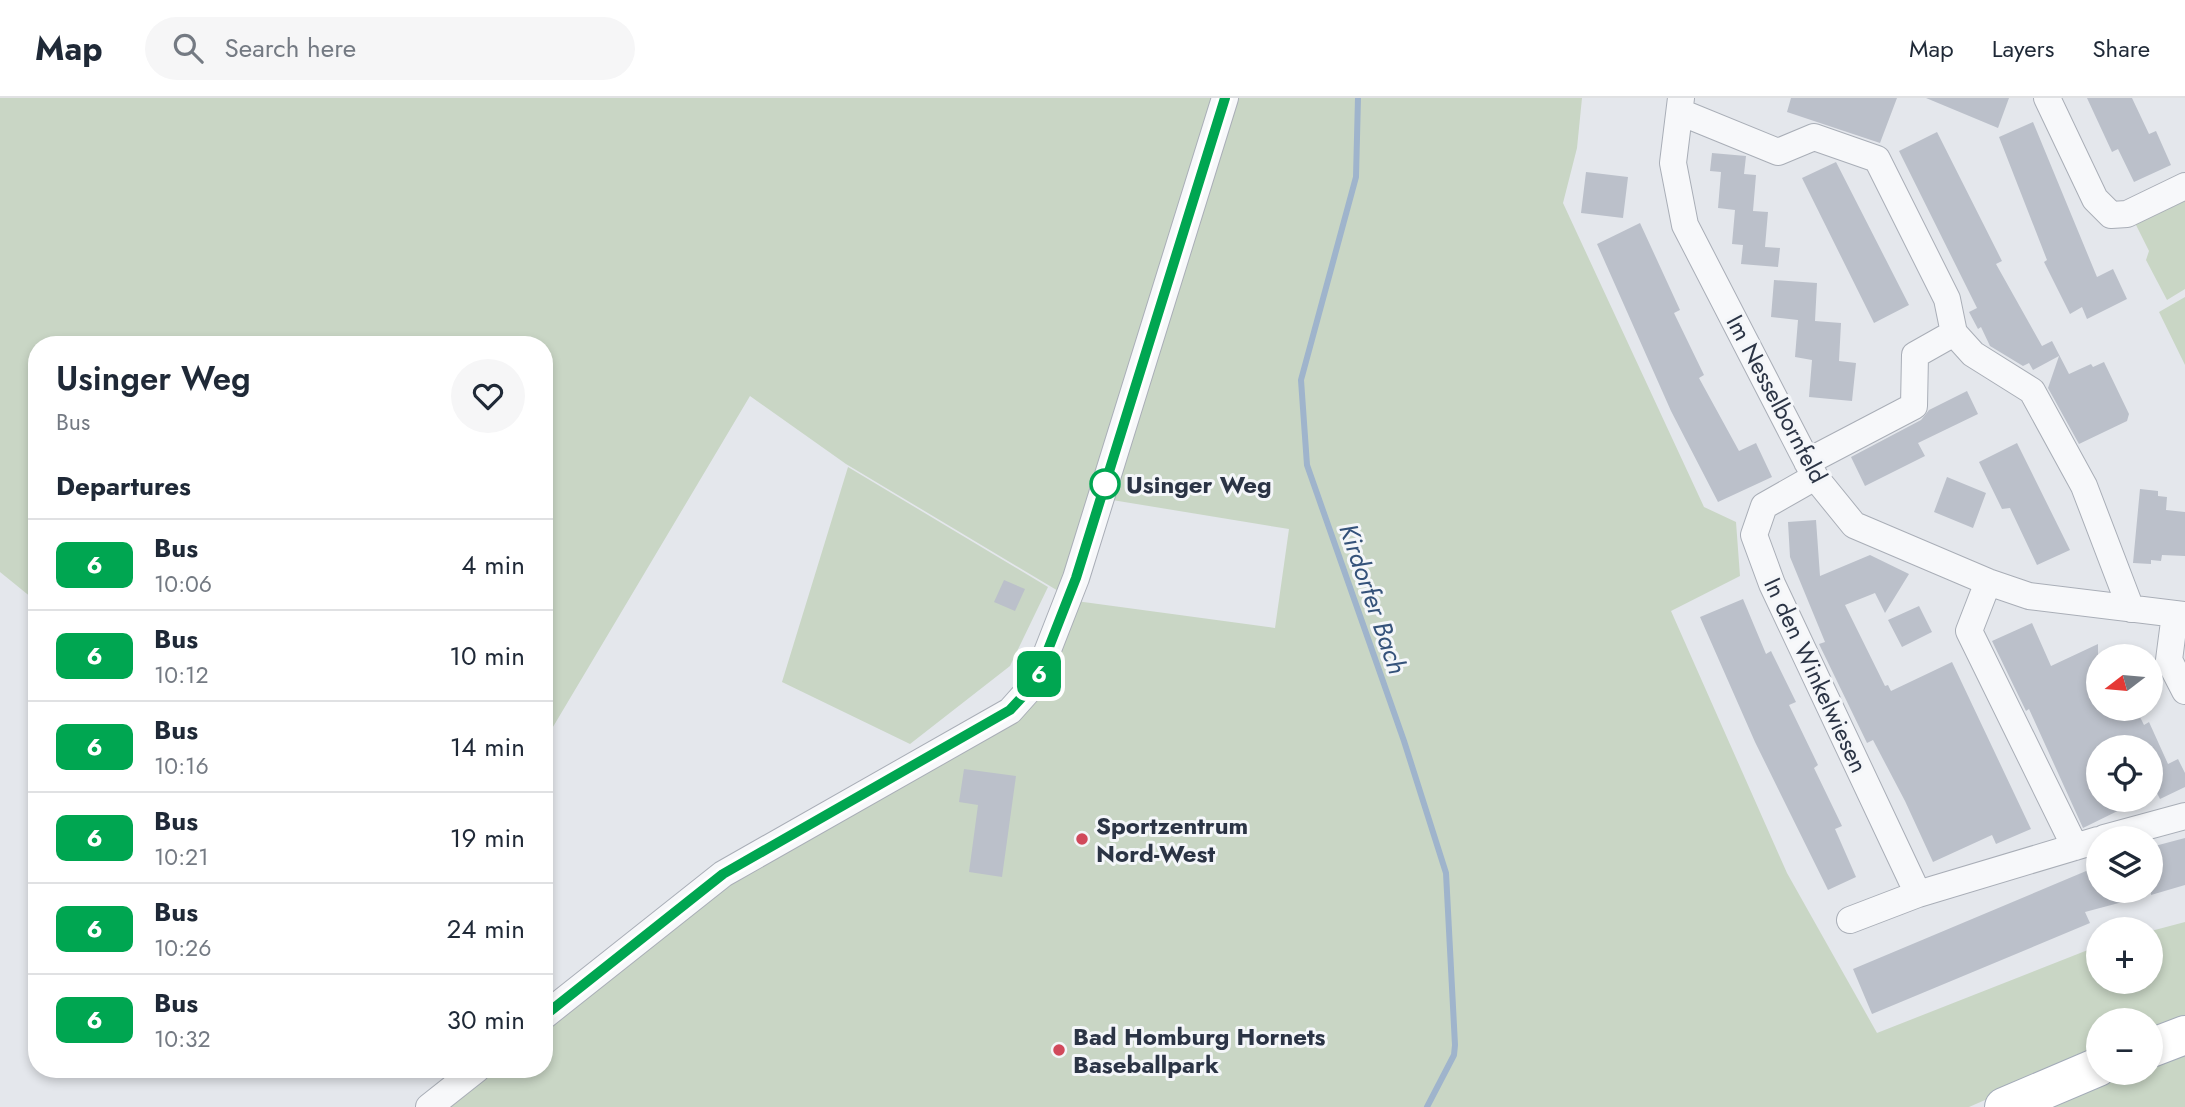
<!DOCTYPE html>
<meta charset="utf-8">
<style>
:root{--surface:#fff;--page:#f6f6f7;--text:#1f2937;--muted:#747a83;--line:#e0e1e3}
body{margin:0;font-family:Jost,sans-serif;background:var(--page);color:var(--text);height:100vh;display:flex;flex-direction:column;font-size:26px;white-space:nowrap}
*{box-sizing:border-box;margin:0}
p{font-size:23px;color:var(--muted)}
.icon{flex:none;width:38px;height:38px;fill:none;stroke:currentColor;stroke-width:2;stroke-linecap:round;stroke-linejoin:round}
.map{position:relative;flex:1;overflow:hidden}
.drawer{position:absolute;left:28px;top:238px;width:525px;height:742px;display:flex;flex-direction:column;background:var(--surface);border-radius:28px;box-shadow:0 4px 10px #0003}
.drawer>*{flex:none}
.badge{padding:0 14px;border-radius:10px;font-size:24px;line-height:46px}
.needle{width:46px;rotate:254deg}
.controls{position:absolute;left:2086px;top:546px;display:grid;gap:14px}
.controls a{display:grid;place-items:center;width:77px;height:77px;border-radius:50%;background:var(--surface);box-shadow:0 4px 10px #0003;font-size:35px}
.map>.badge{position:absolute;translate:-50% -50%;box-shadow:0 0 0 4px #fff}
h2{padding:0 28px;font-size:26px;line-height:63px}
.round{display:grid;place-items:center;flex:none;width:74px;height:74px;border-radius:37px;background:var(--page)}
.headline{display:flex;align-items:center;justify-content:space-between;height:119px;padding:0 28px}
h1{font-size:33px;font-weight:600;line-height:52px}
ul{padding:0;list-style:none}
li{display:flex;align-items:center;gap:21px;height:91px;padding:0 28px;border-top:2px solid var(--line)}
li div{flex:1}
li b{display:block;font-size:26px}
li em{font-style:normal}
li .badge{min-width:77px;font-weight:700;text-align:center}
header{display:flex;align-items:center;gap:42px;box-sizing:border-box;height:98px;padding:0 35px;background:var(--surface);border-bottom:2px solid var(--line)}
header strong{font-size:33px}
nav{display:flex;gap:38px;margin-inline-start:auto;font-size:24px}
.search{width:490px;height:63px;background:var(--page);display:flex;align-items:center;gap:18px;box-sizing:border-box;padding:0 24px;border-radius:38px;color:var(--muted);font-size:26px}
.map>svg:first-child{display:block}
</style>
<header>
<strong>Map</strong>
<div class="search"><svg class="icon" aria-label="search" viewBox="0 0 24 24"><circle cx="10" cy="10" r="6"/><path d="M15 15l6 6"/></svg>Search here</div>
<nav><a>Map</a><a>Layers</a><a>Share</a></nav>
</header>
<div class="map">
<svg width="2185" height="1009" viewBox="0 0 2185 1009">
<rect width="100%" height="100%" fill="#e4e7ec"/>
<!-- green -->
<path fill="#c9d6c5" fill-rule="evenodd" d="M0,0H1582L1577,50L1563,105L1704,409L1736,424L1740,478L1671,513L1787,775L1877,935L2098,848V884H2151V833L2185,824V922L2151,933V922H2098V953L1969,1009H447L493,971H544V929L769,758L1006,622L1046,593L1075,503L846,366L750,298L544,644V247H37V504L0,474ZM1106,401L1289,431L1275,530L1076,503Z
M2185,98V191L2167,202L2146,162L2149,153L2135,125Z
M2185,199V267L2159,214Z
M848,369L1048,489L1010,568L910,646L782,584Z
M2185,952V1009H2038L2121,975H2151V964Z"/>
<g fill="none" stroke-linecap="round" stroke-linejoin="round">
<!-- stream -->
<path stroke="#9fb4cc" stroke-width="6" d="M1358,0L1356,79L1301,282L1307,367L1404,643L1446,775L1455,947L1454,957L1427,1009"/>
</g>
<!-- building -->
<path fill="#bbc0ca" d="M1791,0H1897L1880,45L1787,14Z
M1926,0H2009L1998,30Z
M2087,0H2132L2149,36L2156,33L2171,67L2134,84L2118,51L2112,54Z
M2033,24L2097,179L2113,171L2127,201L2087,221L2082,209L2070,216L2044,164L2047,162L1999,39Z
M1937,34L2002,163L1996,166L2042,248L2052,243L2069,276L2091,266L2093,269L2104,264L2129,316L2127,323L2079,346L2048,290L2059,258L2033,272L2029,265L2023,268L1990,248L1981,229L1978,231L1969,214L1977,210L1899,53Z
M1712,55L1746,58L1744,76L1756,77L1753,113L1768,114L1765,149L1780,150L1778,169L1741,166L1743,147L1732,146L1735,112L1718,110L1721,74L1710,73Z
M1836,64L1909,207L1874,225L1802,80Z
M1586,74L1628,79L1623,120L1581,115Z
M1640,125L1680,212L1674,215L1704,277L1699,280L1739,353L1756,345L1772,379L1718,404L1671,313L1597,146Z
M1774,182L1817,185L1815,223L1841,225L1839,263L1856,265L1852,303L1809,299L1812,262L1795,259L1798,222L1771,219Z
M1967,293L1978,316L1918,345L1925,358L1865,388L1851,359L1921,322L1929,312Z
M2017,345L2070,452L2037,467L2010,410L2002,411L1979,364Z
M1947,379L1986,395L1973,430L1934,414Z
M2140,391L2158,393V398L2167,399L2166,412L2185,414V458L2162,457L2161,463L2151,462V466L2133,465Z
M1816,422L1820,478L1870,457L1909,476L1885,515L1875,495L1845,507L1885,588L1888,587L1891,593L1952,564L2031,731L1996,746L1992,737L1933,764L1905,703L1873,642L1867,645L1819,546L1825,544L1790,459L1788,424Z
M1004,482L1025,491L1015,513L994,504Z
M1743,501L1766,556L1771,553L1796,604L1789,607L1818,667L1814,670L1842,728L1835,731L1856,779L1828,792L1755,644L1700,519Z
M1919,508L1932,534L1902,549L1888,522Z
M2032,525L2051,568L2098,546V611H2136L2144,627L2149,624L2168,666L2178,661L2185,675V689L2160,701L2151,683V649H2098V702H2140L2083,730L2029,611L2026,613L1992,543Z
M964,671L1016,678L1002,779L969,774L978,707L959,704Z
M2185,740V787L2151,797V749Z
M2098,768V793H2144L2145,798L2085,814L2090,825L1872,916L1853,871Z"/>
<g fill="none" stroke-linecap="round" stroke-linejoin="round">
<!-- minor casing -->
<g stroke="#a9aeb7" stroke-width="28">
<path id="minor" d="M1681,0L1673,65L1685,127L1815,379L1854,427L1988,484L2029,498L2185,517
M2047,0L2095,101L2111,117L2127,116L2185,88
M1680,14L1778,54L1814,39L1877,61L1947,201L1954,235L1973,256L2032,293L2084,388L2131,511
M1807,364L1914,308L1915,257L1954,235
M1815,379L1764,408L1754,437L1772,486L1918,796
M1988,484L1969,533L2075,749
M2175,516L2169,562L2185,593
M2104,740L2185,718
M1850,822L1918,796L2098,742
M544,918L723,776L1010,613L1035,585L1076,480L1225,0
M429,1009L477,971"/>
</g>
<!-- primary casing -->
<g stroke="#a3abb8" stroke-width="40">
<path id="primary" d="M2151,950L2185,937
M2004,1009L2098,969"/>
</g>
<!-- minor -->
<use href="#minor" stroke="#f7f8fa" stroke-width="26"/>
<!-- primary -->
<use href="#primary" stroke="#fff" stroke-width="38"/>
</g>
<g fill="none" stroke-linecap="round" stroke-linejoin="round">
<!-- line casing -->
<g stroke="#fff" stroke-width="16">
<path id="line" d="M544,918L723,776L1010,612L1035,585L1076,480L1225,0"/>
</g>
<!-- line -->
<use href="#line" stroke="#00a651" stroke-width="10"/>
</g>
<!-- markers -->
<circle fill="#fff" stroke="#00a651" stroke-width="3.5" cx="1105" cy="386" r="14"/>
<g fill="#d1495b" stroke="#f4f6f9" stroke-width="2.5">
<circle cx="1082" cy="741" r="7"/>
<circle cx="1059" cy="952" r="7"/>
</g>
<g text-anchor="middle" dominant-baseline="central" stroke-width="6" stroke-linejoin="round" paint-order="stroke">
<!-- street labels -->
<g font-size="24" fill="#2b3445" stroke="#f4f6f9">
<text transform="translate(1777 301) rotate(62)">Im Nesselbornfeld</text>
<text transform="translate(1816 577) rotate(65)">In den Winkelwiesen</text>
</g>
<!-- stop labels -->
<g font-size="24" font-weight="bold" fill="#2b3445" stroke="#f4f6f9" text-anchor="start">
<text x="1126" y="386">Usinger Weg</text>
</g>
<!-- poi labels -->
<g font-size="24" font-weight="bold" fill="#2b3445" stroke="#f4f6f9" text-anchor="start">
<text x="1096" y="727">Sportzentrum<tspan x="1096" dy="28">Nord-West</tspan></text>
<text x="1073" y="938">Bad Homburg Hornets<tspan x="1073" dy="28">Baseballpark</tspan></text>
</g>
<!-- water labels -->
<g font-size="26" font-style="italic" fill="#34527a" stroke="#f4f6f9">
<text transform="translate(1373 501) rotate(71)">Kirdorfer Bach</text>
</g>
</g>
</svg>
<div class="controls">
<a><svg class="needle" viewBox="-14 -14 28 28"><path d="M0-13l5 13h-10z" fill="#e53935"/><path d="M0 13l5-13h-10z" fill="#747a83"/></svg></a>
<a><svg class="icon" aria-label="locate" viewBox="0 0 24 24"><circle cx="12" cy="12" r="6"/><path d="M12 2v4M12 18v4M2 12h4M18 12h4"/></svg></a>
<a><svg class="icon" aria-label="layers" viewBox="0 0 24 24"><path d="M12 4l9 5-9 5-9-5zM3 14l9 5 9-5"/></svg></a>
<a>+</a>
<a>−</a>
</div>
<b class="badge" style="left:1039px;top:576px;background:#00a651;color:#fff">6</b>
<section class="drawer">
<div class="headline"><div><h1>Usinger Weg</h1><p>Bus</p></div><a class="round"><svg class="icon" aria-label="heart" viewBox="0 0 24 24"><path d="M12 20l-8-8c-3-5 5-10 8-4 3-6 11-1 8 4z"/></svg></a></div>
<h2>Departures</h2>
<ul>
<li><span class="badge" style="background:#00a651;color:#fff">6</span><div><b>Bus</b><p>10:06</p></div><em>4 min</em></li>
<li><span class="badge" style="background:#00a651;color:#fff">6</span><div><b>Bus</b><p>10:12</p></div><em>10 min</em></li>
<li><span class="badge" style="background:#00a651;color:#fff">6</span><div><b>Bus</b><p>10:16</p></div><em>14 min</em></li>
<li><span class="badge" style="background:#00a651;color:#fff">6</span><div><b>Bus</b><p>10:21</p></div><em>19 min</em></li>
<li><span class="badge" style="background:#00a651;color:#fff">6</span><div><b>Bus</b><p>10:26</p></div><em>24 min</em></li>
<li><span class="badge" style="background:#00a651;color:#fff">6</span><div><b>Bus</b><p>10:32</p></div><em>30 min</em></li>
</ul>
</section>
</div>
